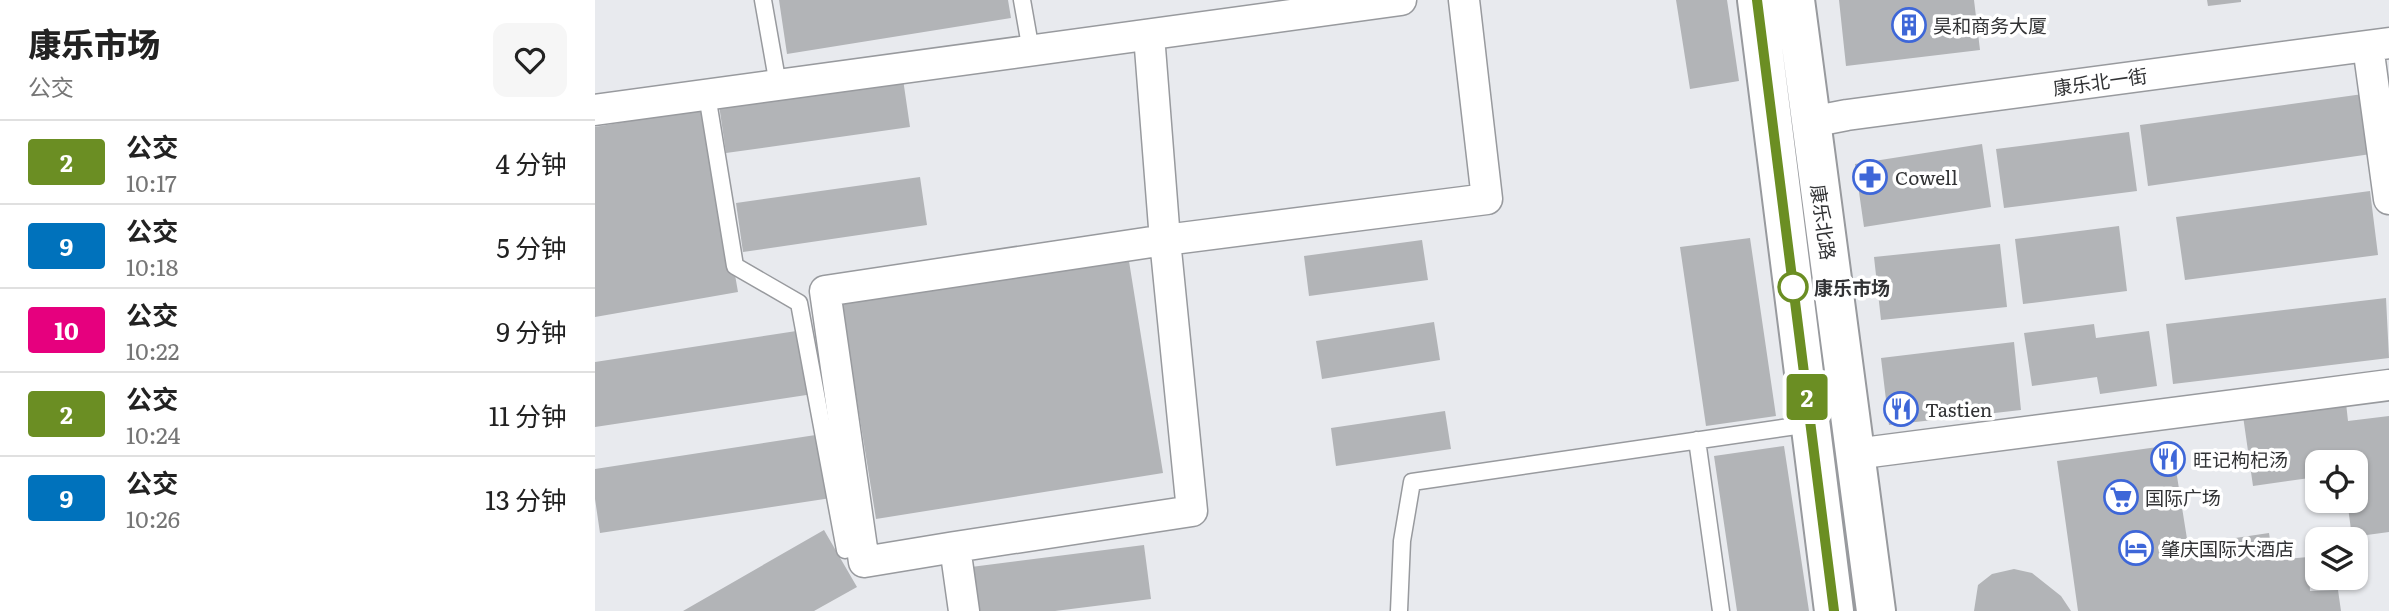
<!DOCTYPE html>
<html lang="zh">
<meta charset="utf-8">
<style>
:root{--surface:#fff;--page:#f6f6f6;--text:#222;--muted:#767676;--line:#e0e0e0}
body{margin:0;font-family:Literata,"Noto Sans SC",serif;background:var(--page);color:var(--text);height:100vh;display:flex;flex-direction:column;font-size:26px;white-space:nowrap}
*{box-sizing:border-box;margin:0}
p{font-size:23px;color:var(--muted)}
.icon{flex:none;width:38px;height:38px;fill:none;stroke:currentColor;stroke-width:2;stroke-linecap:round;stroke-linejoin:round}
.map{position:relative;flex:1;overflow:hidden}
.sheet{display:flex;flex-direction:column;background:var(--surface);width:595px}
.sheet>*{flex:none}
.badge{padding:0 14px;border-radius:5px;font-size:24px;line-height:46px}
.buttons{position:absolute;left:1710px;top:450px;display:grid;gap:14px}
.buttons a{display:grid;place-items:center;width:63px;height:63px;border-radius:14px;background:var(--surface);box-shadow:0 2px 5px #0004;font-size:35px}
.map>.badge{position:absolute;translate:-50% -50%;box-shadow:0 0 0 4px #fff}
.round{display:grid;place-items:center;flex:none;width:74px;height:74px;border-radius:14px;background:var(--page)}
.summary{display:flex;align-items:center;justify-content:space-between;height:119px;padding:0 28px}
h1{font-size:33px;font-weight:800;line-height:52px}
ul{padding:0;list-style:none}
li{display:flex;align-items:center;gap:21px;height:84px;padding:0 28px;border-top:2px solid var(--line)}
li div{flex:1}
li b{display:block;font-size:26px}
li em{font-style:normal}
li .badge{min-width:77px;font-weight:700;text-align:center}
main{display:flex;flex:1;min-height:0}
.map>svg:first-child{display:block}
</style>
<main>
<section class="sheet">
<div class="summary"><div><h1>康乐市场</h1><p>公交</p></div><a class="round"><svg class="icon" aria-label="heart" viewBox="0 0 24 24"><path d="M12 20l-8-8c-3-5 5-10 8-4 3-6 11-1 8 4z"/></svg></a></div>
<ul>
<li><span class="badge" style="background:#6b8e23;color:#fff">2</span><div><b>公交</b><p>10:17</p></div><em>4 分钟</em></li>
<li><span class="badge" style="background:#0072bc;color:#fff">9</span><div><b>公交</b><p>10:18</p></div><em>5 分钟</em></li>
<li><span class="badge" style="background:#e6007e;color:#fff">10</span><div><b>公交</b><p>10:22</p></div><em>9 分钟</em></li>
<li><span class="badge" style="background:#6b8e23;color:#fff">2</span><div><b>公交</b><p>10:24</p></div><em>11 分钟</em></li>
<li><span class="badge" style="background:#0072bc;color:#fff">9</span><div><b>公交</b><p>10:26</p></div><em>13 分钟</em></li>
</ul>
</section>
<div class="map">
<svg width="1794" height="611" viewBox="0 0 1794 611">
<rect width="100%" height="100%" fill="#e8eaee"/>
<!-- building -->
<path fill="#b2b4b7" d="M184,0H413L416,18L192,54Z
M1081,0H1132L1144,81L1095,89Z
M1244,0H1379L1385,50L1251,66Z
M1612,0H1646V2L1613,6Z
M308,79L315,127L131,153L124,105Z
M1768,94L1776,154L1553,186L1545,125Z
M111,108L143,292L0,317V127Z
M1534,132L1542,191L1409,208L1401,149Z
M1387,144L1396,207L1269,227L1260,164Z
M325,177L332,225L148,252L141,203Z
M1775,191L1783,255L1590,280L1581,217Z
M1524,226L1532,291L1428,304L1420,239Z
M1155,238L1181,416L1111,426L1085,247Z
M827,240L833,280L714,296L709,256Z
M1405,244L1412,307L1286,320L1279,257Z
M533,255L568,473L281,519L246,301Z
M1791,298L1794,358L1578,384L1571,324Z
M839,322L845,360L727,379L721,341Z
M1499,324L1501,338L1554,331L1562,386L1505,394L1502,377L1437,386L1429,333Z
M208,330L218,394L0,427V362Z
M1419,342L1426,410L1294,425L1286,358Z
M1751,403L1753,421L1794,416V532L1757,537L1752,500H1760V462H1722V477L1658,486L1648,416Z
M850,411L856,449L741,466L736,428Z
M227,434L236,498L5,533L0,499V469Z
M1577,445L1593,545L1674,533L1678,560L1713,557L1715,591L1743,590L1746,611H1483L1462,461Z
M1189,446L1214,611H1142L1119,456Z
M229,530L262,587L219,611H88Z
M549,545L556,599L460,611H382L376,567Z
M1419,569L1437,573L1466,596L1476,611H1379L1383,585L1397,574Z"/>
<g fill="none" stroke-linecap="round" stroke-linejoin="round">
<!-- service casing -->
<g stroke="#989a9e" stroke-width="19">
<path id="service" d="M168,0L183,85
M427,0L436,51
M112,95L140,266L204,303L250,550
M1102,440L1126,611
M804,611L807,541L817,482L1215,424"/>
</g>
<!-- minor casing -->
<g stroke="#989a9e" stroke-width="33">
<path id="minor" d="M1773,46L1794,199
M0,110L806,0
M1216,122L1252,115L1794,43
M1260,454L1794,385
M360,547L269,562L230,291L570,240L892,199L869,0
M369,611L360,547L597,511L570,240L554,35"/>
</g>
<!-- secondary casing -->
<g stroke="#989a9e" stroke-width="42">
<path id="secondary" d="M1162,0L1239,611
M1200,0L1281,611"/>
</g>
<!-- service -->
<use href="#service" stroke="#fff" stroke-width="16"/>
<!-- minor -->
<use href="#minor" stroke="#fff" stroke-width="30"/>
<!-- secondary -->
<use href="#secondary" stroke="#fff" stroke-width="38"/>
</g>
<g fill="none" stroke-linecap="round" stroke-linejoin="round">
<!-- line casing -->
<g stroke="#fff" stroke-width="16">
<path id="line" d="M1162,0L1239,611"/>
</g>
<!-- line -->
<use href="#line" stroke="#6b8e23" stroke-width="10"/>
</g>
<!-- icons -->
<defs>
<g id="building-ring" transform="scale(1.75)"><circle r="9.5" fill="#fff" stroke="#3e67d8" stroke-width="1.5"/><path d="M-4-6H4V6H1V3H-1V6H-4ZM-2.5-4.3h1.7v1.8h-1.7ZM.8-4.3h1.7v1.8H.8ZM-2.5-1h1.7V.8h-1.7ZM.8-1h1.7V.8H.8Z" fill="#3e67d8"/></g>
<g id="pharmacy-ring" transform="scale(1.75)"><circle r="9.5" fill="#fff" stroke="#3e67d8" stroke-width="1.5"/><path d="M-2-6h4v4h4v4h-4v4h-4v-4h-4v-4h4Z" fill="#3e67d8"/></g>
<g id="restaurant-ring" transform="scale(1.75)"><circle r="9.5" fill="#fff" stroke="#3e67d8" stroke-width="1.5"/><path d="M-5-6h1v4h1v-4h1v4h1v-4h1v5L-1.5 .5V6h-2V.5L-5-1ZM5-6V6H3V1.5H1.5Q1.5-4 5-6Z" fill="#3e67d8"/></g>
<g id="supermarket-ring" transform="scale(1.75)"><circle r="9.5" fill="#fff" stroke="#3e67d8" stroke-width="1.5"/><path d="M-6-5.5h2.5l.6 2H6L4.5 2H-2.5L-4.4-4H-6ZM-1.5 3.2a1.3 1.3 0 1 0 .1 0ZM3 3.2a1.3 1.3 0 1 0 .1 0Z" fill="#3e67d8"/></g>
<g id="hotel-ring" transform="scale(1.75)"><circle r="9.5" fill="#fff" stroke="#3e67d8" stroke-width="1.5"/><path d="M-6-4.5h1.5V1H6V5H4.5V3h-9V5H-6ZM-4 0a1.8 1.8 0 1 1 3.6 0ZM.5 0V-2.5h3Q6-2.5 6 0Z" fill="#3e67d8"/></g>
</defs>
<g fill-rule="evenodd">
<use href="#building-ring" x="1314" y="25"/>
<use href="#pharmacy-ring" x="1275" y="177"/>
<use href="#restaurant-ring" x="1306" y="409"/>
<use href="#restaurant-ring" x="1573" y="459"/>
<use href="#supermarket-ring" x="1526" y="497"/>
<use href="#hotel-ring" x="1541" y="548"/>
</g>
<!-- markers -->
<circle fill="#fff" stroke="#6b8e23" stroke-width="3.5" cx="1198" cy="287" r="14"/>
<g text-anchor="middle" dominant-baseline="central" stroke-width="7" stroke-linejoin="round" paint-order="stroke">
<!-- poi labels -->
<g font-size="19" fill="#323335" stroke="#fff" text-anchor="start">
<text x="1338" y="25">昊和商务大厦</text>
<text x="1300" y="177">Cowell</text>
<text x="1330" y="409">Tastien</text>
<text x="1598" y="459">旺记枸杞汤</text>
<text x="1550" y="497">国际广场</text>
<text x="1566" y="548">肇庆国际大酒店</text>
</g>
<!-- street labels -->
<g font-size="19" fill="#323335" stroke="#fff">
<text transform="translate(1505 81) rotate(-8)">康乐北一街</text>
<text transform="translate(1229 222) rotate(82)">康乐北路</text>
</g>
<!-- stop labels -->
<g font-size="19" font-weight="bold" fill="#323335" stroke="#fff" text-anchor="start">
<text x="1219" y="287">康乐市场</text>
</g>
</g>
</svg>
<div class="buttons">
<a><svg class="icon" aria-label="locate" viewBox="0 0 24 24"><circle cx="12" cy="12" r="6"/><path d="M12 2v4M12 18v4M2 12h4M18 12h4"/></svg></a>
<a><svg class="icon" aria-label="layers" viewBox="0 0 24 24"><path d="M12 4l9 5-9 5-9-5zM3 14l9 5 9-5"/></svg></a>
</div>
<b class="badge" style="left:1212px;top:397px;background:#6b8e23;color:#fff">2</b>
</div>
</main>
